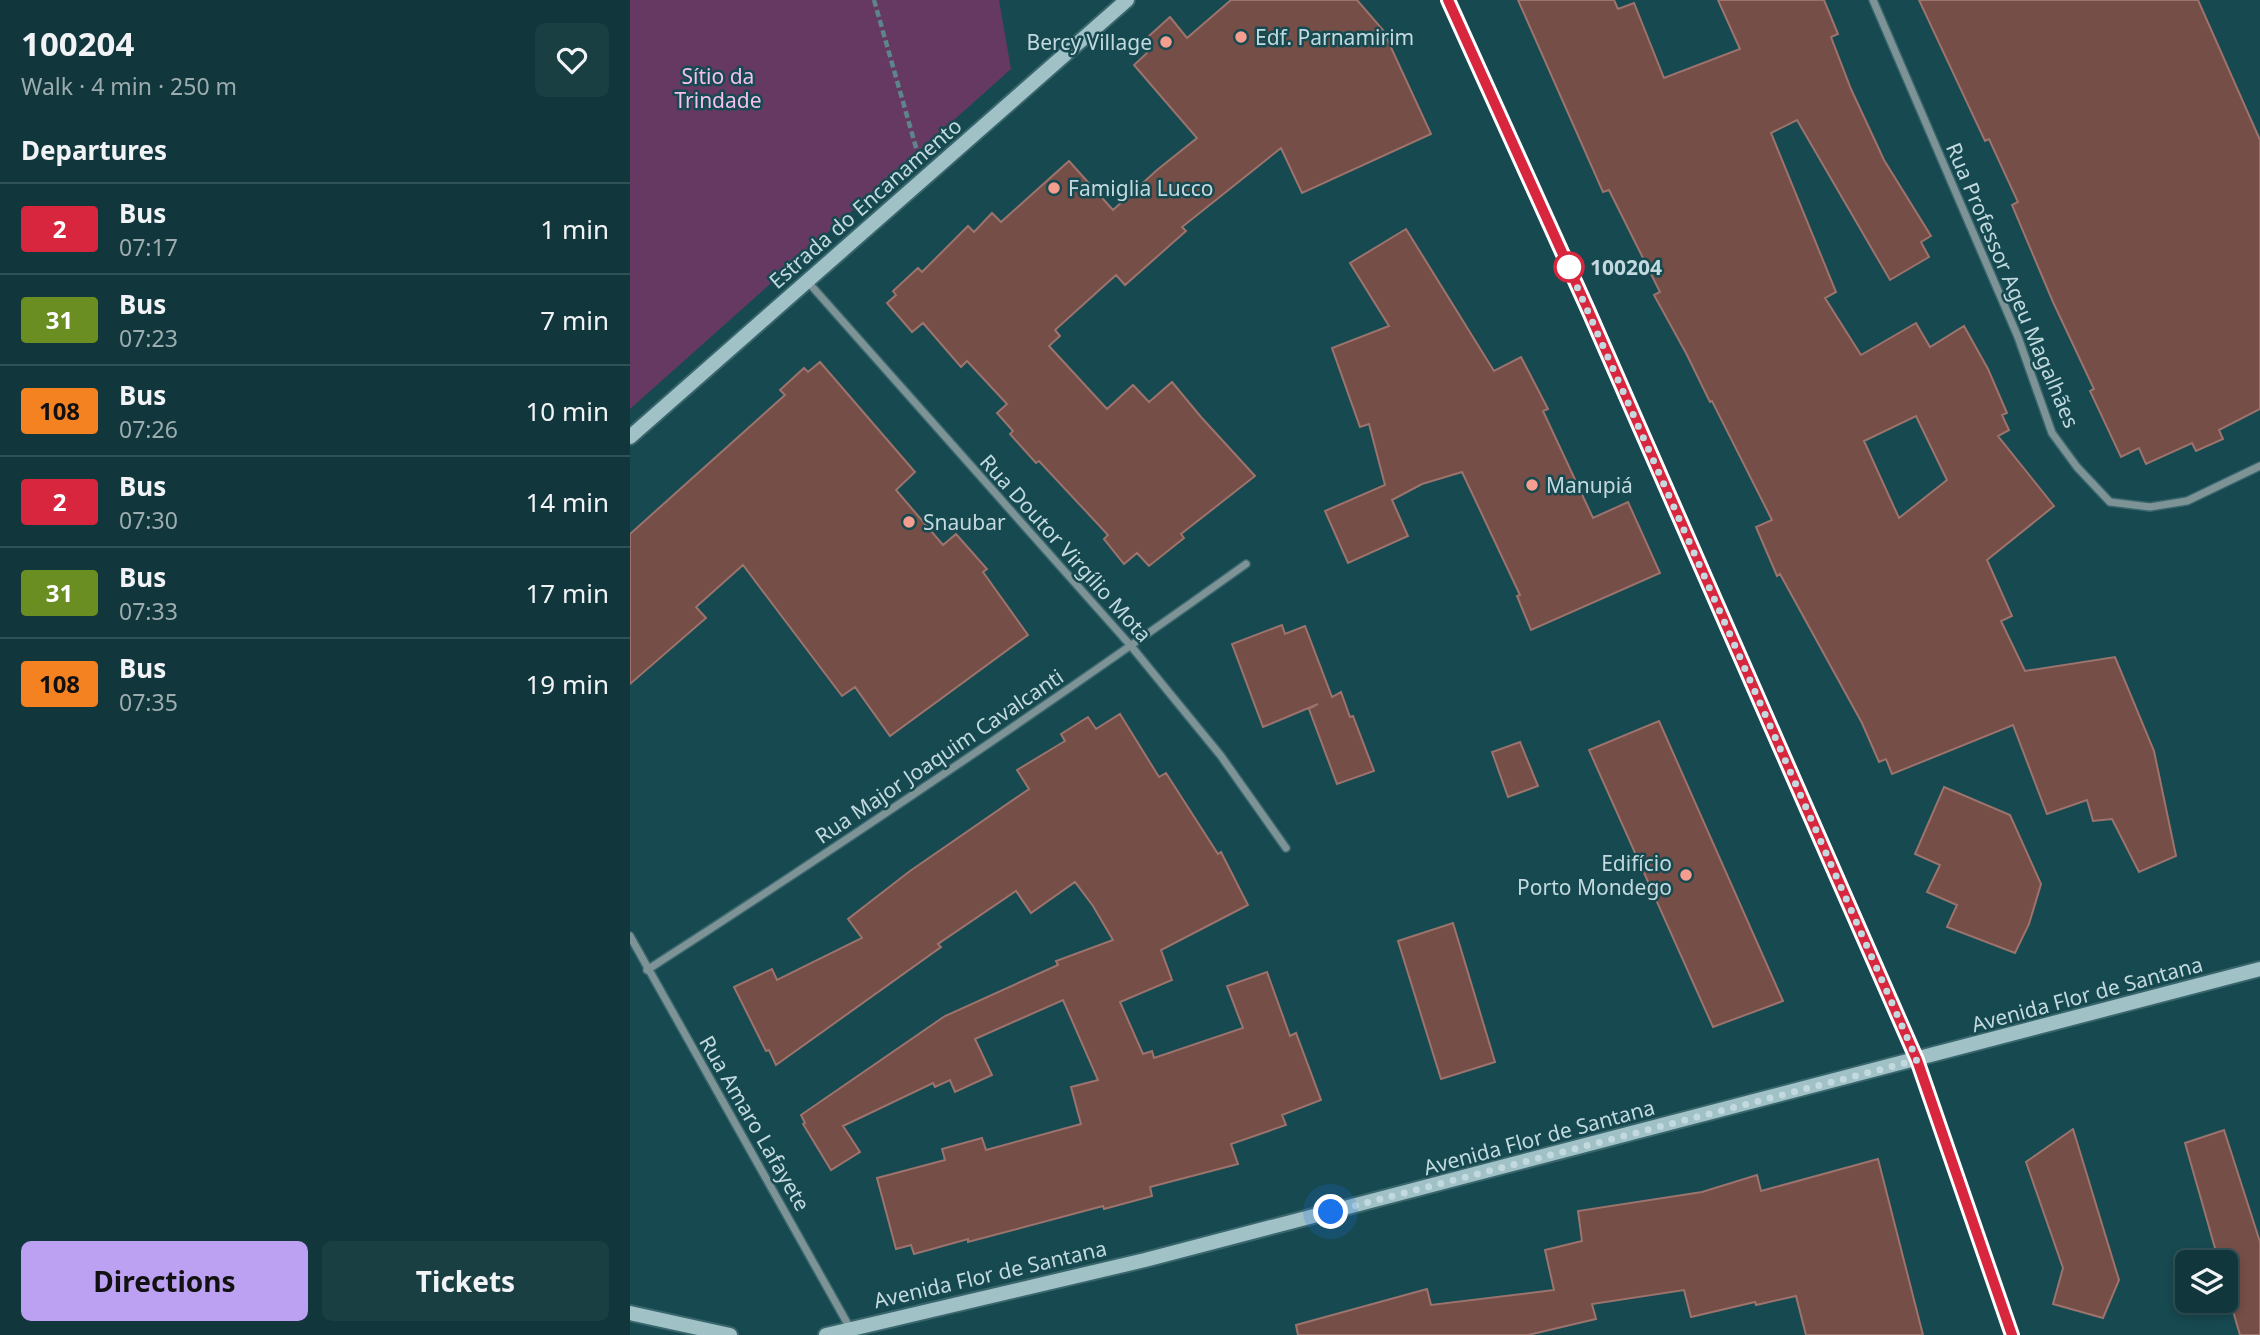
<!DOCTYPE html>
<meta charset="utf-8">
<style>
:root{--surface:#11373c;--page:#1a3f43;--text:#f1f3f6;--muted:#9cacaf;--line:#305156;--accent:#bca0f2}
body{margin:0;font-family:"Noto Sans",sans-serif;background:var(--page);color:var(--text);height:100vh;display:flex;flex-direction:column;font-size:26px;white-space:nowrap}
*{box-sizing:border-box;margin:0}
p{font-size:23px;color:var(--muted)}
.icon{flex:none;width:38px;height:38px;fill:none;stroke:currentColor;stroke-width:2;stroke-linecap:round;stroke-linejoin:round}
.map{position:relative;flex:1;overflow:hidden}
.drawer{display:flex;flex-direction:column;background:var(--surface);width:630px}
.drawer>*{flex:none}
.badge{padding:0 14px;border-radius:5px;font-size:24px;line-height:46px}
.fabs{position:absolute;left:1545px;top:1250px;display:grid;gap:14px}
.fabs a{display:grid;place-items:center;width:63px;height:63px;border-radius:10px;background:var(--surface);box-shadow:0 4px 10px #0003,0 0 0 2px var(--line);font-size:35px}
.you{position:absolute;width:35px;height:35px;margin:-18px;border:5px solid #fff;border-radius:50%;background:#1a73e8;box-shadow:0 0 0 10px #1a73e833}
.map>.badge{position:absolute;translate:-50% -50%;box-shadow:0 0 0 4px #fff}
h2{padding:0 21px;font-size:26px;line-height:63px}
.round{display:grid;place-items:center;flex:none;width:74px;height:74px;border-radius:10px;background:var(--page)}
.headline{display:flex;align-items:center;justify-content:space-between;height:119px;padding:0 21px}
h1{font-size:33px;font-weight:700;line-height:52px}
.primary-button{display:flex;gap:14px;margin-top:auto;padding:14px 21px}
.primary-button a{flex:1;height:80px;border-radius:10px;background:var(--accent);color:#111;font-size:28px;font-weight:700;line-height:80px;text-align:center}
.primary-button a+a{background:var(--page);color:var(--text)}
ul{padding:0;list-style:none}
li{display:flex;align-items:center;gap:21px;height:91px;padding:0 21px;border-top:2px solid var(--line)}
li div{flex:1}
li b{display:block;font-size:26px}
li em{font-style:normal}
li .badge{min-width:77px;font-weight:700;text-align:center}
main{display:flex;flex:1;min-height:0}
.map>svg:first-child{display:block}
</style>
<main>
<section class="drawer">
<div class="headline"><div><h1>100204</h1><p>Walk · 4 min · 250 m</p></div><a class="round"><svg class="icon" aria-label="heart" viewBox="0 0 24 24"><path d="M12 20l-8-8c-3-5 5-10 8-4 3-6 11-1 8 4z"/></svg></a></div>
<h2>Departures</h2>
<ul>
<li><span class="badge" style="background:#d7263d;color:#fff">2</span><div><b>Bus</b><p>07:17</p></div><em>1 min</em></li>
<li><span class="badge" style="background:#6b8e23;color:#fff">31</span><div><b>Bus</b><p>07:23</p></div><em>7 min</em></li>
<li><span class="badge" style="background:#f58220;color:#111">108</span><div><b>Bus</b><p>07:26</p></div><em>10 min</em></li>
<li><span class="badge" style="background:#d7263d;color:#fff">2</span><div><b>Bus</b><p>07:30</p></div><em>14 min</em></li>
<li><span class="badge" style="background:#6b8e23;color:#fff">31</span><div><b>Bus</b><p>07:33</p></div><em>17 min</em></li>
<li><span class="badge" style="background:#f58220;color:#111">108</span><div><b>Bus</b><p>07:35</p></div><em>19 min</em></li>
</ul>
<div class="primary-button"><a>Directions</a><a>Tickets</a></div>
</section>
<div class="map">
<svg width="1630" height="1335" viewBox="0 0 1630 1335">
<rect width="100%" height="100%" fill="#174950"/>
<!-- green -->
<path fill="#653962" d="M0,0H369L381,69L0,409Z"/>
<!-- building -->
<path fill="#744e47" stroke="#9c736d" stroke-width="2" fill-rule="evenodd" d="M601,0H727L753,30L801,134L672,193L651,148L552,227L556,231L495,285L486,275L425,330L430,336L419,346L477,409L503,385L519,402L542,382L571,417L625,476L551,534L554,538L519,566L507,553L494,564L474,539L478,535L409,461L406,463L380,434L383,431L367,413L377,404L337,361L331,367L293,323L282,332L257,303L266,295L263,291L288,268L292,272L338,226L344,232L362,213L371,222L439,161L483,210L527,170L567,138L504,65L517,53L510,44L540,17L557,38Z
M888,0H984L988,9L1004,3L1034,78L1110,49L1088,0H1194L1208,34L1201,37L1221,89L1254,160L1301,236L1291,242L1299,257L1260,280L1167,120L1141,133L1206,292L1195,298L1231,355L1286,323L1300,347L1334,326L1358,369L1377,413L1372,415L1379,430L1368,436L1424,506L1357,560L1382,616L1371,621L1395,671L1485,657L1524,751L1546,856L1509,872L1482,819L1463,821L1457,800L1417,814L1383,725L1262,774L1256,759L1249,762L1232,723L1150,574L1147,576L1126,527L1142,520L1082,401L1080,402L1056,353L1024,295L1030,292L979,190L973,192ZM1286,416L1317,480L1269,518L1234,441Z
M1289,0H1568L1630,140V409L1589,430L1593,439L1566,451L1562,443L1516,464L1509,448L1491,457L1460,391L1464,389L1423,302L1382,205L1388,202L1359,139L1355,141Z
M776,229L864,371L891,357L918,409L913,411L963,518L998,502L1030,573L901,630L887,596L890,595L832,472L792,484L762,500L778,536L718,563L695,511L755,485L739,424L730,427L702,348L759,326L720,263Z
M190,362L285,472L266,490L313,545L326,534L357,569L353,572L398,635L260,736L225,687L212,696L113,565L66,607L76,618L0,684V534L155,395L150,390L174,368L178,372Z
M652,625L655,634L675,626L702,697L711,692L720,717L723,716L744,771L707,784L679,709L688,704L633,727L602,644Z
M490,714L529,777L536,773L588,854L591,852L618,905L531,950L542,980L490,1002L513,1054L522,1051L524,1058L613,1028L597,986L637,972L660,1036L666,1033L691,1100L652,1115L656,1125L601,1144L608,1164L520,1187L522,1196L474,1209L473,1206L338,1242V1239L284,1254L281,1245L266,1249L247,1178L315,1160L312,1149L352,1138L356,1150L451,1124L441,1087L468,1080L433,1000L345,1039L362,1075L325,1092L320,1080L305,1087L303,1083L213,1126L230,1152L201,1170L173,1124L175,1123L171,1115L315,1016L428,965L426,961L483,940L463,906L445,882L401,913L386,891L308,944L311,947L146,1065L139,1050L136,1051L104,987L142,969L147,980L232,938L218,919L280,871L399,789L387,770L435,741L431,734L458,717L466,729Z
M1029,721L1153,1001L1083,1027L959,750Z
M890,742L908,786L878,797L862,752Z
M1314,787L1380,815L1411,884L1399,924L1385,953L1317,927L1327,905L1297,892L1310,865L1285,854Z
M823,923L865,1062L811,1079L768,941Z
M1443,1129L1489,1280L1473,1318L1423,1304L1433,1268L1396,1162Z
M1594,1130L1630,1242V1335H1610L1596,1287V1262H1589L1555,1143Z
M1248,1159L1293,1335H1176L1166,1296L1126,1305L1125,1302L1061,1317L1054,1290L962,1304L966,1319L898,1335H668L666,1325L797,1289L801,1305L924,1290L915,1250L952,1241L948,1211L1072,1192L1127,1175L1131,1191Z"/>
<g fill="none" stroke-linecap="round" stroke-linejoin="round">
<!-- minor casing -->
<g stroke="#39666d" stroke-width="10">
<path id="minor" d="M1243,0L1388,337L1422,433L1447,467L1480,502L1520,507L1557,501L1630,466
M178,282L501,646L591,756L656,848
M0,936L220,1328
M17,970C220,839 420,704 616,564
M1287,1060L1382,1335"/>
</g>
<!-- tertiary casing -->
<g stroke="#39666d" stroke-width="16">
<path id="tertiary" d="M818,0L959,312L1287,1060"/>
</g>
<!-- secondary casing -->
<g stroke="#39666d" stroke-width="18">
<path id="secondary" d="M0,437L497,0
M0,1313L100,1335
M196,1335L515,1260L1630,969"/>
</g>
<!-- path -->
<path stroke="#5d858b" stroke-width="4.5" stroke-dasharray="7 3.5" stroke-linecap="butt" d="M244,0L287,151"/>
<!-- minor -->
<use href="#minor" stroke="#7e9396" stroke-width="7"/>
<!-- tertiary -->
<use href="#tertiary" stroke="#7e9396" stroke-width="12"/>
<!-- secondary -->
<use href="#secondary" stroke="#a0c1c6" stroke-width="14"/>
</g>
<g fill="none" stroke-linecap="round" stroke-linejoin="round">
<!-- line casing -->
<g stroke="#fff" stroke-width="16">
<path id="line" d="M818,0L959,312L1287,1060L1382,1335"/>
</g>
<!-- line -->
<use href="#line" stroke="#d7263d" stroke-width="10"/>
<!-- walk -->
<path stroke="#c2dadf" stroke-width="7" stroke-dasharray="0 12.6" d="M701,1212L1287,1060L937,264L939,267"/>
</g>
<!-- markers -->
<g fill="#f59d8f" stroke="#174950" stroke-width="2.5">
<circle cx="611" cy="37" r="7"/>
<circle cx="536" cy="42" r="7"/>
<circle cx="424" cy="188" r="7"/>
<circle cx="902" cy="485" r="7"/>
<circle cx="279" cy="522" r="7"/>
<circle cx="1056" cy="875" r="7"/>
</g>
<circle fill="#fff" stroke="#d7263d" stroke-width="3.5" cx="939" cy="267" r="14"/>
<g text-anchor="middle" dominant-baseline="central" stroke-width="5" stroke-linejoin="round" paint-order="stroke">
<!-- poi labels -->
<g font-size="21" fill="#c2dadf" stroke="#174950" text-anchor="start">
<text x="625" y="37">Edf. Parnamirim</text>
<text x="522" y="42" text-anchor="end">Bercy Village</text>
<text x="438" y="188">Famiglia Lucco</text>
<text x="916" y="485">Manupiá</text>
<text x="293" y="522">Snaubar</text>
<text x="1042" y="863" text-anchor="end">Edifício<tspan x="1042" dy="24">Porto Mondego</tspan></text>
</g>
<!-- park labels -->
<g font-size="21" fill="#f5bff0" stroke="#174950">
<text x="88" y="76">Sítio da<tspan x="88" dy="24">Trindade</tspan></text>
</g>
<!-- street labels -->
<g font-size="21" fill="#c2dadf" stroke="#174950">
<text transform="translate(235 203) rotate(-41)">Estrada do Encanamento</text>
<text transform="translate(1383 285) rotate(67)">Rua Professor Ageu Magalhães</text>
<text transform="translate(436 548) rotate(48)">Rua Doutor Virgílio Mota</text>
<text transform="translate(309 756) rotate(-34)">Rua Major Joaquim Cavalcanti</text>
<text transform="translate(1457 994) rotate(-15)">Avenida Flor de Santana</text>
<text transform="translate(125 1123) rotate(60)">Rua Amaro Lafayete</text>
<text transform="translate(909 1137) rotate(-15)">Avenida Flor de Santana</text>
<text transform="translate(360 1274) rotate(-13)">Avenida Flor de Santana</text>
</g>
<!-- stop labels -->
<g font-size="21" font-weight="bold" fill="#c2dadf" stroke="#174950" text-anchor="start">
<text x="960" y="267">100204</text>
</g>
</g>
</svg>
<div class="fabs">
<a><svg class="icon" aria-label="layers" viewBox="0 0 24 24"><path d="M12 4l9 5-9 5-9-5zM3 14l9 5 9-5"/></svg></a>
</div>
<div class="you" style="left:701px;top:1212px"></div>
</div>
</main>
